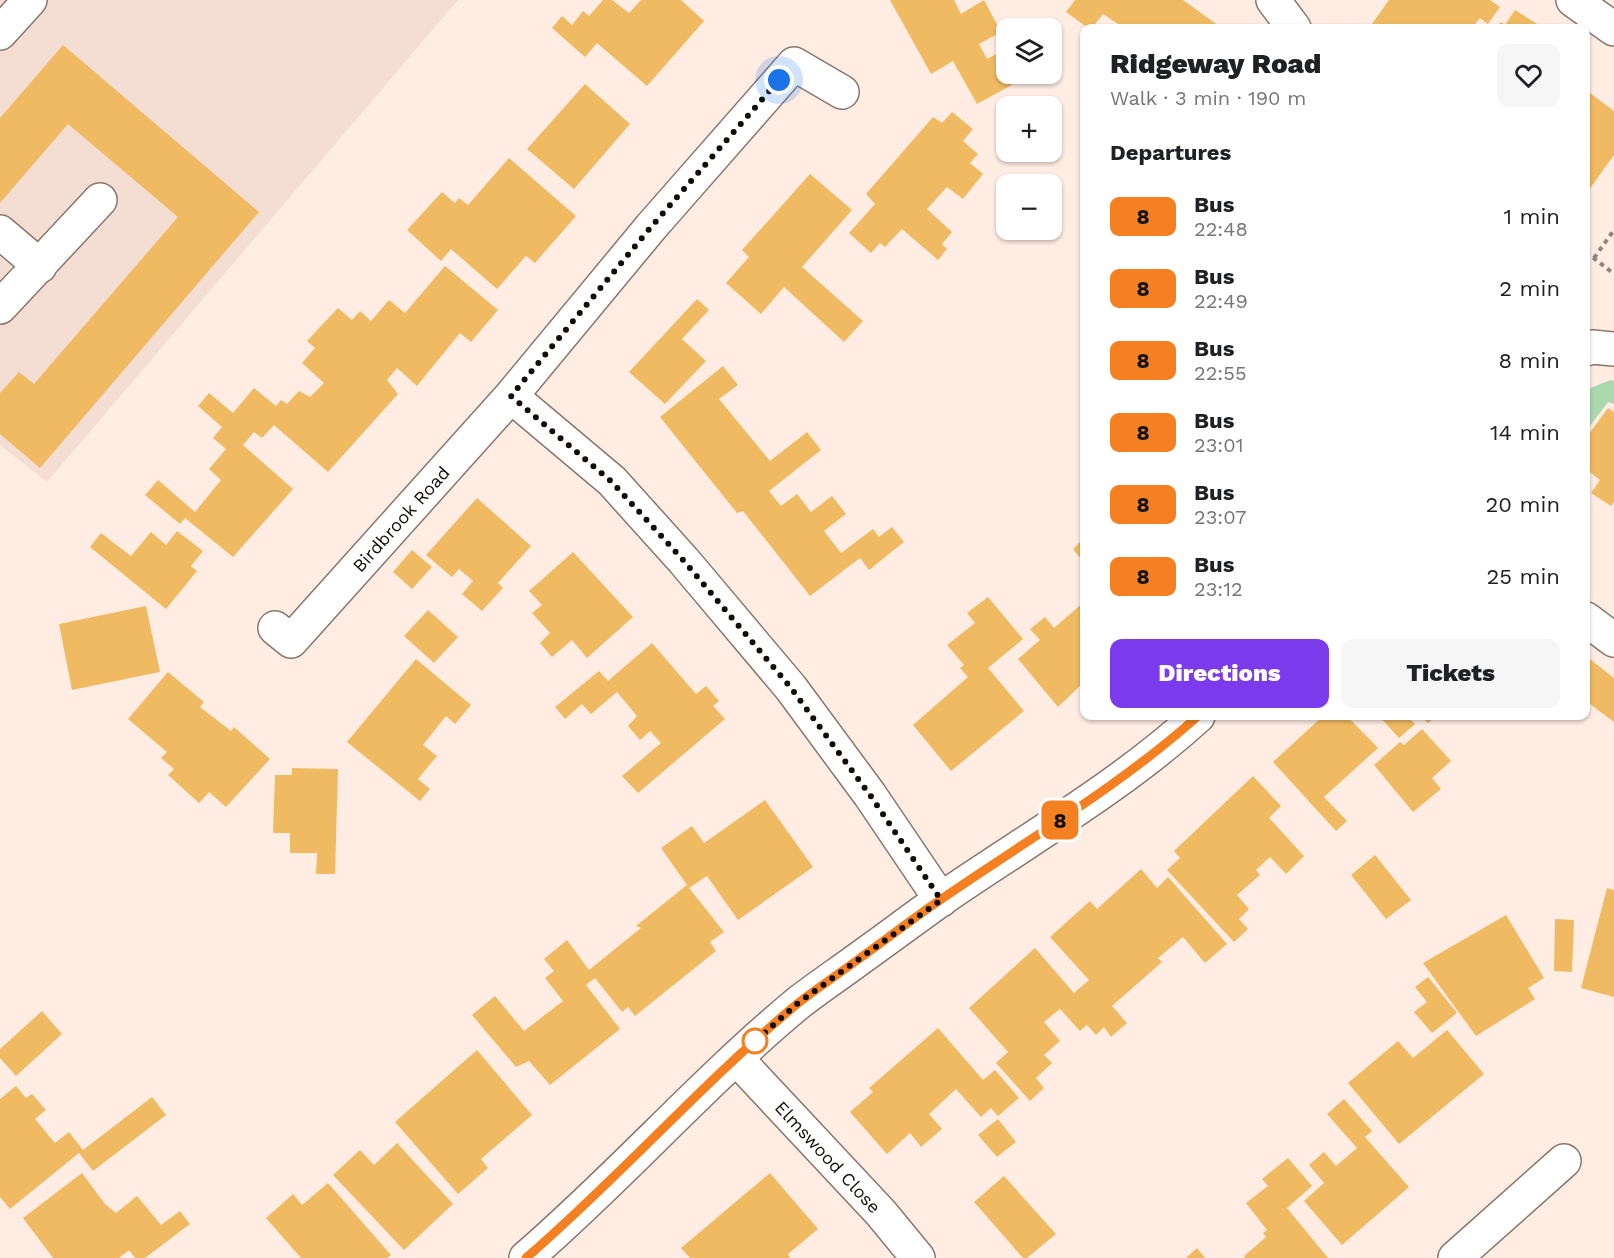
<!DOCTYPE html>
<meta charset="utf-8">
<style>
:root{--surface:#fff;--page:#f6f6f6;--text:#202124;--muted:#757577;--accent:#7c3aed}
body{margin:0;font-family:"Work Sans",sans-serif;background:var(--page);color:var(--text);height:100vh;display:flex;flex-direction:column;font-size:22px;white-space:nowrap}
*{box-sizing:border-box;margin:0}
p{font-size:20px;color:var(--muted)}
.icon{flex:none;width:33px;height:33px;fill:none;stroke:currentColor;stroke-width:2;stroke-linecap:round;stroke-linejoin:round}
.map{position:relative;flex:1;overflow:hidden}
.panel{position:absolute;left:1080px;top:24px;width:510px;height:696px;display:flex;flex-direction:column;background:var(--surface);border-radius:12px;box-shadow:0 2px 4px #0004}
.panel>*{flex:none}
.badge{padding:0 12px;border-radius:9px;font-size:21px;line-height:39px}
.tools{position:absolute;left:996px;top:18px;display:grid;gap:12px}
.tools a{display:grid;place-items:center;width:66px;height:66px;border-radius:12px;background:var(--surface);box-shadow:0 2px 4px #0004;font-size:30px}
.you{position:absolute;width:30px;height:30px;margin:-15px;border:4px solid #fff;border-radius:50%;background:#1a73e8;box-shadow:0 0 0 9px #1a73e833}
.map>.badge{position:absolute;translate:-50% -50%;box-shadow:0 0 0 3px #fff}
h2{padding:0 30px;font-size:22px;line-height:54px}
.round{display:grid;place-items:center;flex:none;width:63px;height:63px;border-radius:12px;background:var(--page)}
.summary{display:flex;align-items:center;justify-content:space-between;height:102px;padding:0 30px}
h1{font-size:28px;font-weight:800;line-height:45px}
.action{display:flex;gap:12px;margin-top:auto;padding:12px 30px}
.action a{flex:1;height:69px;border-radius:12px;background:var(--accent);color:#fff;font-size:24px;font-weight:800;line-height:69px;text-align:center}
.action a+a{background:var(--page);color:var(--text)}
ul{padding:0;list-style:none}
li{display:flex;align-items:center;gap:18px;height:72px;padding:0 30px}
li div{flex:1}
li b{display:block;font-size:22px}
li em{font-style:normal}
li .badge{min-width:66px;font-weight:700;text-align:center}
.map>svg:first-child{display:block}
</style>
<div class="map">
<svg width="1614" height="1258" viewBox="0 0 1614 1258">
<rect width="100%" height="100%" fill="#ffece2"/>
<!-- industrial -->
<path fill="#f4ddd3" d="M0,0H458L47,482L0,445Z"/>
<!-- green -->
<path fill="#acd8ae" d="M1610,380L1614,381V404L1608,402L1586,431V390Z"/>
<!-- building -->
<path fill="#f0ba62" d="M603,0H612L629,13L641,0H681L704,21L647,86L597,43L585,57L552,28L562,16L572,25L583,11L589,16Z
M890,0H954L961,14L984,0L1001,32L979,44L987,59L1002,51L1006,59V74H1014L1019,81L977,104L953,61L931,74Z
M1075,0H1183L1222,28H1124L1103,14L1092,28H1088L1066,12Z
M1389,0H1490L1500,7L1488,24L1480,18L1472,28H1369Z
M1515,10L1537,24L1534,28H1496L1501,22L1505,25Z
M63,45L259,212L40,468L0,434V393L19,372L34,384L178,217L68,124L0,203V118Z
M585,84L630,124L574,189L527,149Z
M1586,90L1614,111V155L1586,194Z
M952,112L973,129L963,141L978,154L970,163L983,174L963,199L947,187L927,209L952,232L942,244L947,249L938,260L902,229L885,247L880,243L871,253L849,233L875,204L866,194L933,117L942,123Z
M509,158L576,216L535,263L526,256L497,289L451,249L441,261L407,230L442,192L455,203L459,198L468,205Z
M810,174L852,210L802,267L863,321L844,342L784,287L761,314L726,283L749,257L742,250Z
M445,266L498,310L471,342L460,333L417,386L397,368L387,380L398,394L328,472L274,425L262,438L254,432L243,445L293,489L233,557L185,518L180,524L145,495L158,480L195,512L221,480L209,469L226,449L213,438L222,427L198,406L209,393L233,413L254,388L276,406L281,400L287,404L299,391L310,397L324,383L302,363L315,348L307,341L338,308L352,320L360,311L371,321L389,300L405,313Z
M697,299L709,310L682,339L706,361L665,404L629,372Z
M723,366L738,385L719,399L770,461L807,432L821,450L769,491L781,506L797,494L811,512L832,496L846,514L824,531L841,553L873,529L879,537L892,527L904,542L869,570L860,558L810,596L743,511L737,513L660,417Z
M1608,408L1614,412V502L1611,506L1591,493L1600,480L1586,469V438Z
M477,498L531,546L498,583L503,588L482,611L462,594L473,581L459,569L452,577L426,555Z
M177,531L203,551L191,566L197,571L166,609L90,547L101,533L131,556L151,532L166,545Z
M1084,538V563L1073,549Z
M412,550L432,567L412,589L393,572Z
M573,552L633,617L587,658L572,640L552,657L540,643L550,633L532,613L542,605L529,591Z
M988,597L1023,639L988,668L1024,711L951,771L913,725L968,677L960,668L964,665L947,645L975,623L967,613Z
M1084,602V682L1058,707L1018,659L1040,640L1030,629L1045,617L1054,628Z
M146,606L160,672L72,690L59,624Z
M428,610L458,637L434,663L404,636Z
M652,643L696,694L706,686L719,701L713,706L725,719L638,793L622,776L661,743L650,731L640,740L628,726L637,716L617,692L591,714L582,704L565,719L555,707L599,671L608,681Z
M1586,656L1614,678V722L1586,701Z
M416,659L471,705L455,724L446,716L423,745L437,756L418,779L430,789L420,801L347,742Z
M168,672L204,702L200,707L231,731L234,727L270,759L226,807L209,792L199,803L168,775L174,769L161,758L167,752L128,719Z
M1323,716H1347L1378,748L1324,797L1347,821L1336,831L1273,762Z
M1379,716H1407L1415,724L1399,738Z
M1421,716H1437L1428,723Z
M1422,729L1451,761L1432,778L1441,789L1413,812L1374,765L1400,742L1404,745Z
M292,768L338,769L335,874H316L317,853H290V833H273L275,775H292Z
M1253,776L1281,806L1269,818L1304,856L1286,874L1270,857L1256,870L1260,875L1237,895L1249,909L1239,919L1248,929L1234,942L1167,870L1180,858L1174,851Z
M765,800L813,867L738,920L707,876L689,888L724,932L710,942L716,951L635,1016L628,1007L622,1012L595,978L586,985L620,1029L550,1085L529,1061L516,1067L472,1015L495,996L524,1031L563,1001L545,978L554,971L544,959L567,940L589,970L641,928L636,926L687,885L661,848L692,826L704,843Z
M1375,855L1411,900L1386,919L1351,875Z
M1141,869L1157,888L1168,877L1227,944L1205,963L1183,937L1158,958L1162,962L1112,1006L1127,1023L1111,1037L1104,1027L1096,1035L1087,1025L1080,1031L1060,1009L1044,1022L1060,1041L1044,1055L1052,1063L1036,1078L1044,1088L1030,1101L996,1063L1008,1052L969,1008L1035,948L1074,993L1089,980L1050,937L1090,901L1097,909Z
M1607,888L1614,890V997L1581,988Z
M1506,915L1544,978L1528,988L1535,999L1476,1036L1423,963Z
M1555,919L1574,920L1572,972L1554,971Z
M1428,977L1457,1013L1432,1033L1414,1012L1427,1002L1415,987Z
M42,1011L62,1034L16,1076L0,1058V1049Z
M938,1028L983,1080L995,1070L1019,1098L998,1116L991,1108L981,1117L956,1089L929,1114L942,1129L921,1147L910,1133L887,1154L850,1112L873,1092L869,1088Z
M1447,1030L1484,1074L1399,1144L1348,1083L1398,1041L1413,1058Z
M477,1050L532,1115L481,1159L488,1168L458,1194L395,1122Z
M16,1086L26,1098L32,1094L46,1110L35,1119L55,1143L69,1132L83,1150L152,1097L166,1115L93,1171L79,1153L10,1209L0,1197V1099Z
M1344,1099L1372,1131L1365,1137L1409,1187L1342,1245L1304,1201L1324,1183L1309,1165L1324,1152L1336,1166L1357,1148L1327,1114Z
M998,1119L1016,1142L997,1157L978,1135Z
M397,1143L453,1204L404,1250L333,1175L360,1150L374,1165Z
M1288,1158L1312,1186L1287,1208L1328,1258H1245L1244,1256L1266,1237L1263,1233L1267,1230L1246,1203L1268,1186L1262,1179Z
M82,1173L105,1204L116,1213L137,1196L161,1225L180,1211L190,1224L145,1258H135L129,1250L119,1258H53L23,1218Z
M770,1173L818,1229L788,1254L790,1258H690L681,1248Z
M1004,1176L1056,1234L1027,1258H1023L974,1202Z
M328,1183L391,1255L387,1258H301L266,1218L293,1194L302,1205Z
M1197,1248L1205,1258H1186Z"/>
<g fill="none" stroke-linecap="round" stroke-linejoin="round">
<!-- minor casing -->
<g stroke="#8a766b" stroke-width="36">
<path id="minor" d="M1273,0L1294,28
M1573,0L1614,29
M0,33L30,0
M0,232L40,266
M0,307L100,200
M1586,349L1592,347L1614,349
M511,396L612,481L684,561L791,688L870,795L941,900
M1586,619L1614,640
M275,628L291,641L511,396L651,227L794,64L842,92
M736,1058L881,1213L918,1258
M526,1258C620,1177 702,1083 797,1004C816,989 837,975 856,961C884,941 912,920 940,900C1027,840 1120,787 1198,716
M1455,1258L1564,1161"/>
</g>
<!-- path -->
<path stroke="#91847c" stroke-width="4" stroke-dasharray="4.5 4.5" stroke-linecap="butt" d="M1586,252L1614,274
M1594,258L1614,230"/>
<!-- minor -->
<use href="#minor" stroke="#fff" stroke-width="33"/>
</g>
<g fill="none" stroke-linecap="round" stroke-linejoin="round">
<!-- line casing -->
<g stroke="#fff" stroke-width="14">
<path id="line" d="M526,1258C620,1177 702,1083 797,1004C816,989 837,975 856,961C884,941 912,919 940,900C1027,840 1120,786 1198,716"/>
</g>
<!-- line -->
<use href="#line" stroke="#f48021" stroke-width="9"/>
<!-- walk -->
<path stroke="#130c08" stroke-width="6" stroke-dasharray="0 10.8" d="M755,1041L752,1044L798,1003L941,900L870,795L791,688L684,561L612,482L511,396L651,227L779,80"/>
</g>
<!-- markers -->
<circle fill="#fff" stroke="#f48021" stroke-width="3" cx="755" cy="1041" r="12"/>
<g text-anchor="middle" dominant-baseline="central" stroke-width="4.5" stroke-linejoin="round" paint-order="stroke">
<!-- street labels -->
<g font-size="18" fill="#130c08" stroke="#fff">
<text transform="translate(401 519) rotate(-48)">Birdbrook Road</text>
<text transform="translate(828 1157) rotate(47)">Elmswood Close</text>
</g>
</g>
</svg>
<div class="tools">
<a><svg class="icon" aria-label="layers" viewBox="0 0 24 24"><path d="M12 4l9 5-9 5-9-5zM3 14l9 5 9-5"/></svg></a>
<a>+</a>
<a>−</a>
</div>
<div class="you" style="left:779px;top:80px"></div>
<b class="badge" style="left:1060px;top:820px;background:#f48021;color:#111">8</b>
<section class="panel">
<div class="summary"><div><h1>Ridgeway Road</h1><p>Walk · 3 min · 190 m</p></div><a class="round"><svg class="icon" aria-label="heart" viewBox="0 0 24 24"><path d="M12 20l-8-8c-3-5 5-10 8-4 3-6 11-1 8 4z"/></svg></a></div>
<h2>Departures</h2>
<ul>
<li><span class="badge" style="background:#f48021;color:#111">8</span><div><b>Bus</b><p>22:48</p></div><em>1 min</em></li>
<li><span class="badge" style="background:#f48021;color:#111">8</span><div><b>Bus</b><p>22:49</p></div><em>2 min</em></li>
<li><span class="badge" style="background:#f48021;color:#111">8</span><div><b>Bus</b><p>22:55</p></div><em>8 min</em></li>
<li><span class="badge" style="background:#f48021;color:#111">8</span><div><b>Bus</b><p>23:01</p></div><em>14 min</em></li>
<li><span class="badge" style="background:#f48021;color:#111">8</span><div><b>Bus</b><p>23:07</p></div><em>20 min</em></li>
<li><span class="badge" style="background:#f48021;color:#111">8</span><div><b>Bus</b><p>23:12</p></div><em>25 min</em></li>
</ul>
<div class="action"><a>Directions</a><a>Tickets</a></div>
</section>
</div>
